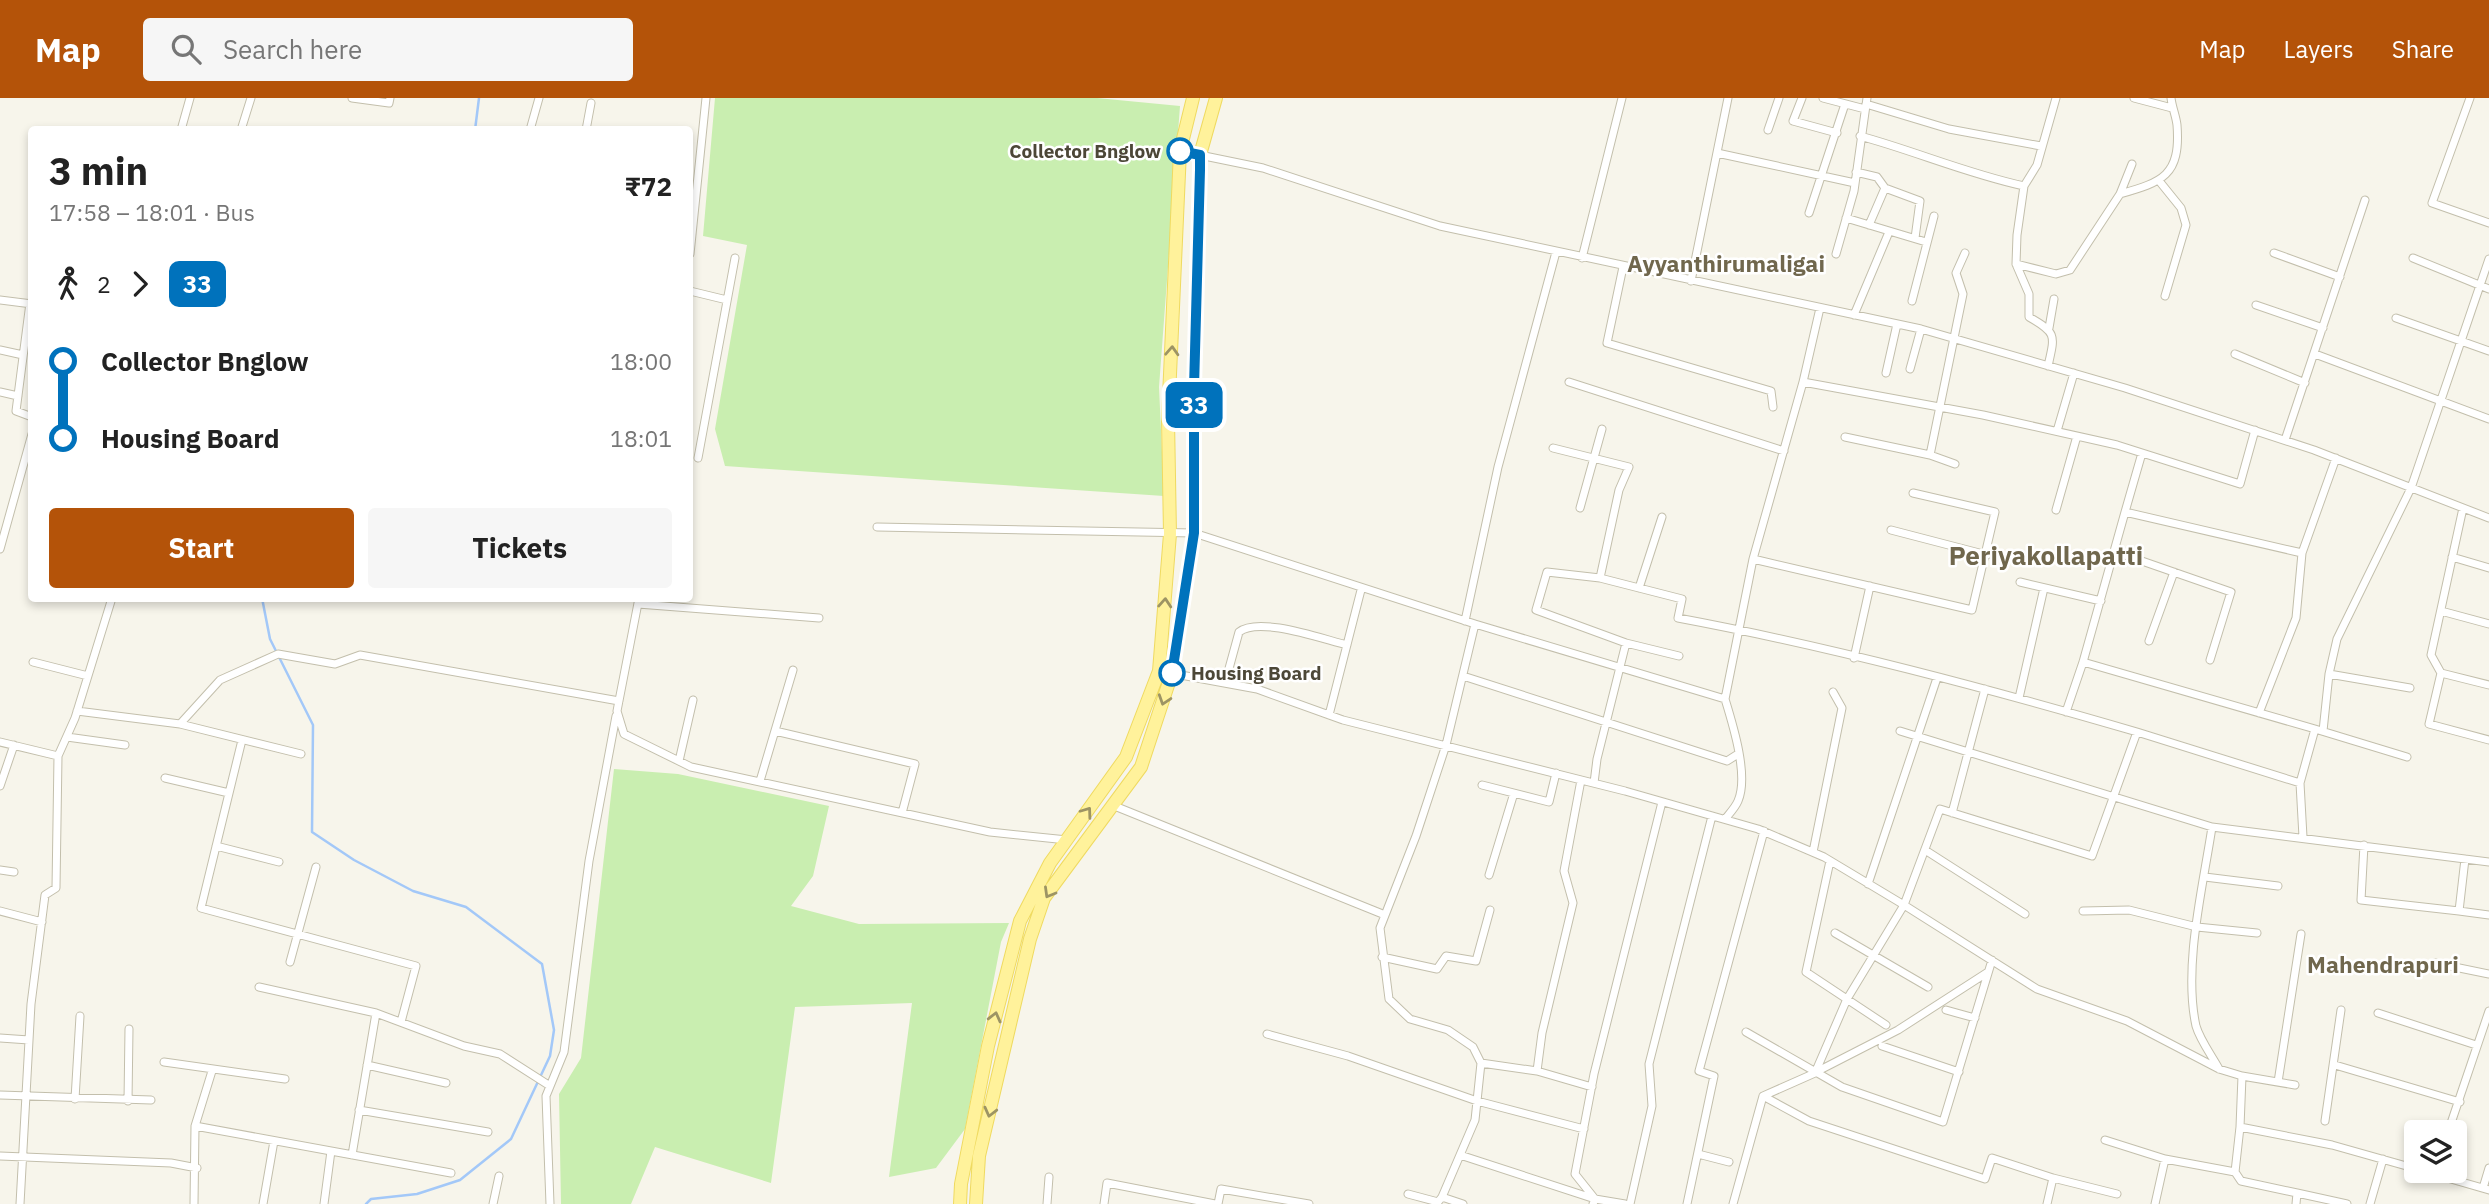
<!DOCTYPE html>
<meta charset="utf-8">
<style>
:root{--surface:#fff;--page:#f6f6f6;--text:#222;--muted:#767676;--accent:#b45309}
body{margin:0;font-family:"IBM Plex Sans",sans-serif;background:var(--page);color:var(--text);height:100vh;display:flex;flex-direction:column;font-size:26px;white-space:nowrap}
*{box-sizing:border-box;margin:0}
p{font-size:23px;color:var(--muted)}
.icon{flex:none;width:38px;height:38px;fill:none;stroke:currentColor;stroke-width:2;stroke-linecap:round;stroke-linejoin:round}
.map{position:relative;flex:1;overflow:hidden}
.sheet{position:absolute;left:28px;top:28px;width:665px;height:476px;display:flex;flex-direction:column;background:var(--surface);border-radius:7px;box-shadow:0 4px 10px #0003}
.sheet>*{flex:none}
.badge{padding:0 14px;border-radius:10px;font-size:24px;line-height:46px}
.tools{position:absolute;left:2404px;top:1022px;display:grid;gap:14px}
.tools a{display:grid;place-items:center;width:63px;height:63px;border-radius:7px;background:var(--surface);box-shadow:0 4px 10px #0003;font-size:35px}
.map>.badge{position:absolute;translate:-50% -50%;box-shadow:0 0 0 4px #fff}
.legs{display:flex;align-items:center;gap:10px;height:77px;padding:0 21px;font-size:23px}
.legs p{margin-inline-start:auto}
.head{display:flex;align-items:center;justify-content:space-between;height:119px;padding:0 21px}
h1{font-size:38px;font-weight:800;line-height:52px}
.cta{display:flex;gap:14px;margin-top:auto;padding:14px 21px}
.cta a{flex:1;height:80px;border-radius:7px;background:var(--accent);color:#fff;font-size:28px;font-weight:800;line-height:80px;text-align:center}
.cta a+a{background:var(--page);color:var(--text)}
ul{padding:0 21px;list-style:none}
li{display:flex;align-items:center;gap:24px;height:77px;font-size:26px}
li i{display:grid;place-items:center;width:10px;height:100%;margin:0 9px;background:currentColor}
li i::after{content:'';width:18px;height:18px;margin:-9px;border:5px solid;border-radius:50%;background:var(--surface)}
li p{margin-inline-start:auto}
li:first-child i{background:linear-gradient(#0000 50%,currentColor 0)}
li:last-child i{background:linear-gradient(currentColor 50%,#0000 0)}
header{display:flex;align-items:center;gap:42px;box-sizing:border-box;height:98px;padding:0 35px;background:var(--accent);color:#fff}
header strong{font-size:33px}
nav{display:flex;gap:38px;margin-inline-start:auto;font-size:24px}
.search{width:490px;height:63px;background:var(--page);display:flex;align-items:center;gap:18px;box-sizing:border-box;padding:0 24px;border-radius:7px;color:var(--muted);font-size:26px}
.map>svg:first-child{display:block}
</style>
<header>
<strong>Map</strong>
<div class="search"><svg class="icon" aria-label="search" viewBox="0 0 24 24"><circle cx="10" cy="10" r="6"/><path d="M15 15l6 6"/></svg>Search here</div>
<nav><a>Map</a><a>Layers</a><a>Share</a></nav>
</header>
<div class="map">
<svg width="2489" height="1106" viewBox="0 0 2489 1106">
<rect width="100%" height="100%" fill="#f7f5eb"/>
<!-- green -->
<path fill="#c9eeb0" d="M715,0H1097L1180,8L1159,289L1164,398L725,368L715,331L747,147L703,138Z
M614,671L678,676L829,708L813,778L791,808L859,826L1009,825L1001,844L965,1031L936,1070L889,1079L912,905L795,909L771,1085L655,1049L631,1106H561L559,996L581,960Z"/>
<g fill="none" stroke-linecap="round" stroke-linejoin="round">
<!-- stream -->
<path stroke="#a3c8f8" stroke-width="2.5" d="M475,32L479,0
M262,500L270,541L313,627L312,734L354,762L413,793L466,809L542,866L554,932L550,958L511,1041L460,1082L417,1096L371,1101L366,1106"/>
<!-- minor casing -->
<g stroke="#c3bfac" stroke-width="9">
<path id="minor" d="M352,0L389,5L390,0
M1802,0L1793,23L1837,35
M1823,0L1865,11
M2134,0L2172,10
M2470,0L2432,105L2489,125
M1866,6L1949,31L2041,48
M181,32L190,0
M241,32L251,0
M530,32L539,0
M586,32L591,5
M1768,32L1779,0
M1860,38C1915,53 1968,76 2024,88
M1180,53L1263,70L1440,128L1921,231L2125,290L2314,352L2489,420
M1717,55L1855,85
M1856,74L1877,79L1885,90L1920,103L1915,140
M2160,84L2181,110L2186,127L2165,198
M2120,96C2162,84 2181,78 2177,27C2176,18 2172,9 2171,0
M1809,115L1845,6
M1846,120L1926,144
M1869,127L1885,90
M2274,155L2340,179
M690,156L706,0
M1836,156L1854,93L1867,0
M1582,160L1622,0
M2413,160L2489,191
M2016,166L2056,176L2070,172L2120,96L2132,66
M1623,169L1607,245L1771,293L1773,309
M1691,183L1728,0
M690,193L727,202
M0,202L32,206
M1912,203L1934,118
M30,205L16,313L32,319
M2256,207L2323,230
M1854,217L1889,134
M2396,220L2489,253
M2049,230L2054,201
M0,252L23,257
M2235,256L2305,285
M2315,256L2489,321
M2048,268C2055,237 2057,235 2029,219V196L2016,166L2017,137L2024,88L2037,67L2056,0
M1910,271L1921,231
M1886,275L1897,226
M1569,284L1784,353
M1803,284L1820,210
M0,294L18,298
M2057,333L2074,275
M1845,339L1930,357L1955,366
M2285,342L2365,102
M1553,350L1629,369L1619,392L1600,480L1547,474L1536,512L1626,545L1679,558
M2142,355L2125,414L2302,455L2336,360
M1930,357L1963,196L1956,175L1965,155
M698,360L735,160
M1580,410L1602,331
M2463,410L2431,557L2441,575L2429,626L2489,642
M2056,412L2077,338
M877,429L1194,435L1475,526L1446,647L1416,738L1380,830L1389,901L1410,921L1448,932L1473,949L1481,965L1475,1022L1442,1099
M1891,432L1987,457
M0,451L32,336
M2116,454L2231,494L2210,562
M2452,459L2489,470
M1753,461L1972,512L1995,414L1913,395
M1600,480L1682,501L1678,520C1833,549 1986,590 2137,634
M2020,484L2101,503
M1639,490L1662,419
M639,500L617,613L624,636L691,669L990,734L1067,742
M638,506L819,520
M2441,513L2489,526
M1465,523L1498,369L1556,154
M1475,526L1725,601L1753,461L1803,284L1983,317L2117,347L2240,386L2255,332
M2149,543L2174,474
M1854,560L1870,488
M33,564L88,578
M2083,564L2315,631
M1159,573L1257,591L1343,622L1625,693L1758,731L1824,759L1904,807L1847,901L1815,975L1763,998L1809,1023L1985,1081L1992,1060L2053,1080L2047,1106
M2441,575L2489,587
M2329,576L2410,590
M1463,578L1727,663L1738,656
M1225,585L1239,534C1259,518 1322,541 1347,547
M2019,600L2044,490
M77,613L180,626
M2066,614L2083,564L2125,414
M2259,615L2296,520L2302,455
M1329,617L1361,492
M775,633L915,666L902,715
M1900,633L2212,729
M2323,633L2329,576L2337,541L2411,390L2489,161
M67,639L125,647
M242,642L201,810L416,868L401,924
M0,644L58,658
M301,656L180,626L220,582L278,556L335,566L360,557L619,603
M679,663L693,602
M165,680L229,695
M1581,682L1564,773L1573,805L1542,935L1537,973L1592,989
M760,683L793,572
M1594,685L1597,661L1626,545
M2300,685L2303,739
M1482,687L1549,704L1556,675
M0,688L14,647
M1112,707L1385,817
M1952,715L1985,591
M1725,721C1729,716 1735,710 1738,703C1749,678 1733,627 1725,601
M2364,747L2361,802L2459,813L2465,761
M216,748L279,764
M1925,752L2025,816
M1813,754L1842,610L1833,594
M1830,763L1806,874L1886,927
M0,772L14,774
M1489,777L1514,695
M2205,779L2278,788
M1868,786L1937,580
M0,813L42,824
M2083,813L2129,812L2197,829L2257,835
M2459,813L2489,817
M1835,835L1928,889
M1382,859L1437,871L1446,858L1476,863L1490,812
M290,864L316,769
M2435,865L2489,876
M259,889L376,915L464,948L500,956L550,988
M1946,912L1975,920
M2378,915L2476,947
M1746,934L1842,989L1943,1024L1992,862
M1267,936L1348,958L1477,1003L1584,1031
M0,940L29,942
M1882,948L1959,974
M164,964L285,981
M1481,965L1537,973
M367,967L446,985
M2335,967L2460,1004
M2219,971C2212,958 2200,942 2196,928C2183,868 2203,789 2212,729L2489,764
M1816,974L1898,932L1988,874
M2242,978L2295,987
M2278,984L2301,836
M0,997L151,1002
M75,1001L80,918
M128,1003L129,931
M359,1012L488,1034
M2325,1023L2341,912
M195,1028L451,1075
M2240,1029L2242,978L2219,971L2127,923L2037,891L1904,807L1940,711L2092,758L2137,634L2300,685L2315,631L2407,659
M2448,1034L2489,913
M2105,1042L2165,1061
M1698,1056L1729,1064
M352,1057L376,915
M1460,1057L1595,1101L1575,1076L1594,976L1662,704
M0,1058L171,1065L197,1070
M2423,1073L2489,1092
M2235,1074L2241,1083L2297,1095L2296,1106
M2053,1080L2117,1096
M2483,1090L2489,1070
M2297,1095L2347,1106
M1408,1096L1438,1104L1442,1099L1463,1106
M20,1106L31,906L45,797L56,790L58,658L75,620L112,500
M194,1106L195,1028L212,973
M263,1106L274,1043
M324,1106L331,1053
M493,1106L499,1078
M550,1106L546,998L564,954L589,763L616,618
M1047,1106L1049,1079
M1104,1106L1107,1085L1215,1106
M1218,1106L1221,1091L1309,1106
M1593,1106L1595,1101L1625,1106
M1630,1106L1652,1008L1649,966L1712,718
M1687,1106L1714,978L1699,973L1764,733
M1733,1106L1763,998
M2155,1106L2165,1061L2235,1074L2240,1029L2332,1047L2417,1071
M2370,1106L2383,1061"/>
</g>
<!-- primary casing -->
<g stroke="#efda60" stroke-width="14">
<path id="primary" d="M960,1106L961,1086L988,948L1020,823L1050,765L1126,659L1159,573L1170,436L1168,321L1180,53L1193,0
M976,1106L979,1058L1030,841L1044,800L1141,669L1172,575L1194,435V290L1200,57L1216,0"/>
</g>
<!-- minor -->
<use href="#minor" stroke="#fff" stroke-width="7"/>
<!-- primary -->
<use href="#primary" stroke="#fff29b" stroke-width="12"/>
</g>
<!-- one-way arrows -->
<defs><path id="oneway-chevron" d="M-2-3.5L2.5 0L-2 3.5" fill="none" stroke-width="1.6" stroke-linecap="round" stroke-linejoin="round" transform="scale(1.75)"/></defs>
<g stroke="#9d9464">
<use href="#oneway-chevron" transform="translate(1172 253) rotate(-87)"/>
<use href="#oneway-chevron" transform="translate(1165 505) rotate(-86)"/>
<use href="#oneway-chevron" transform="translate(1164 602) rotate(108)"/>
<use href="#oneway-chevron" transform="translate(1087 714) rotate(-54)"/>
<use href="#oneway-chevron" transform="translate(1049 795) rotate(120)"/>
<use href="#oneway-chevron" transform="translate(995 919) rotate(-76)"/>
<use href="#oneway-chevron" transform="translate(990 1014) rotate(104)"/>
</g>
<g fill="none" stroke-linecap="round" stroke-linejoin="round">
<!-- line-1 casing -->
<g stroke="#fff" stroke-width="16">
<path id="line-1" d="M1172,575L1194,435V290L1200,72V57L1180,53"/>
</g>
<!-- line-1 -->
<use href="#line-1" stroke="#0072bc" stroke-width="10"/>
</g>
<!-- markers -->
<g fill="#fff" stroke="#0072bc" stroke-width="3.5">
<circle cx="1180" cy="53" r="12"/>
<circle cx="1172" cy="575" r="12"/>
</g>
<g text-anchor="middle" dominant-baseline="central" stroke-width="5" stroke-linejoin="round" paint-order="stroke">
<!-- stop labels -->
<g font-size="19" font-weight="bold" fill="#4c4737" stroke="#fff" text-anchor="end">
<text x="1161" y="53">Collector Bnglow</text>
<text x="1191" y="575" text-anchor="start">Housing Board</text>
</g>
<!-- quarter labels -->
<g font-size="23" font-weight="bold" fill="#70674d" stroke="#fff">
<text x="1726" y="165">Ayyanthirumaligai</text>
<text x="2383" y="866">Mahendrapuri</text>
</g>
<!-- district labels -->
<g font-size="26" font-weight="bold" fill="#70674d" stroke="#fff">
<text x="2046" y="457">Periyakollapatti</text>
</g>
</g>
</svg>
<div class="tools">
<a><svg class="icon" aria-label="layers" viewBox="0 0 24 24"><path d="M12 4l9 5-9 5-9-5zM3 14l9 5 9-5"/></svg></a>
</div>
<b class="badge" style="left:1194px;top:307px;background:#0072bc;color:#fff">33</b>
<section class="sheet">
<div class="head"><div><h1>3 min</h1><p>17:58 – 18:01 · Bus</p></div><b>₹72</b></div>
<div class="legs"><svg class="icon" aria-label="walk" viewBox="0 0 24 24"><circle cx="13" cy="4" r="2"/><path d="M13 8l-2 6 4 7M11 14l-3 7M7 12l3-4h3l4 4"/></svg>2<svg class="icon" aria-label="forward" viewBox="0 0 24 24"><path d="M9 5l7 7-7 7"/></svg><b class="badge" style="background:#0072bc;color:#fff">33</b></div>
<ul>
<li><i style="color:#0072bc"></i><b>Collector Bnglow</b><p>18:00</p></li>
<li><i style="color:#0072bc"></i><b>Housing Board</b><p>18:01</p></li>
</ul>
<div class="cta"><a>Start</a><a>Tickets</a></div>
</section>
</div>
